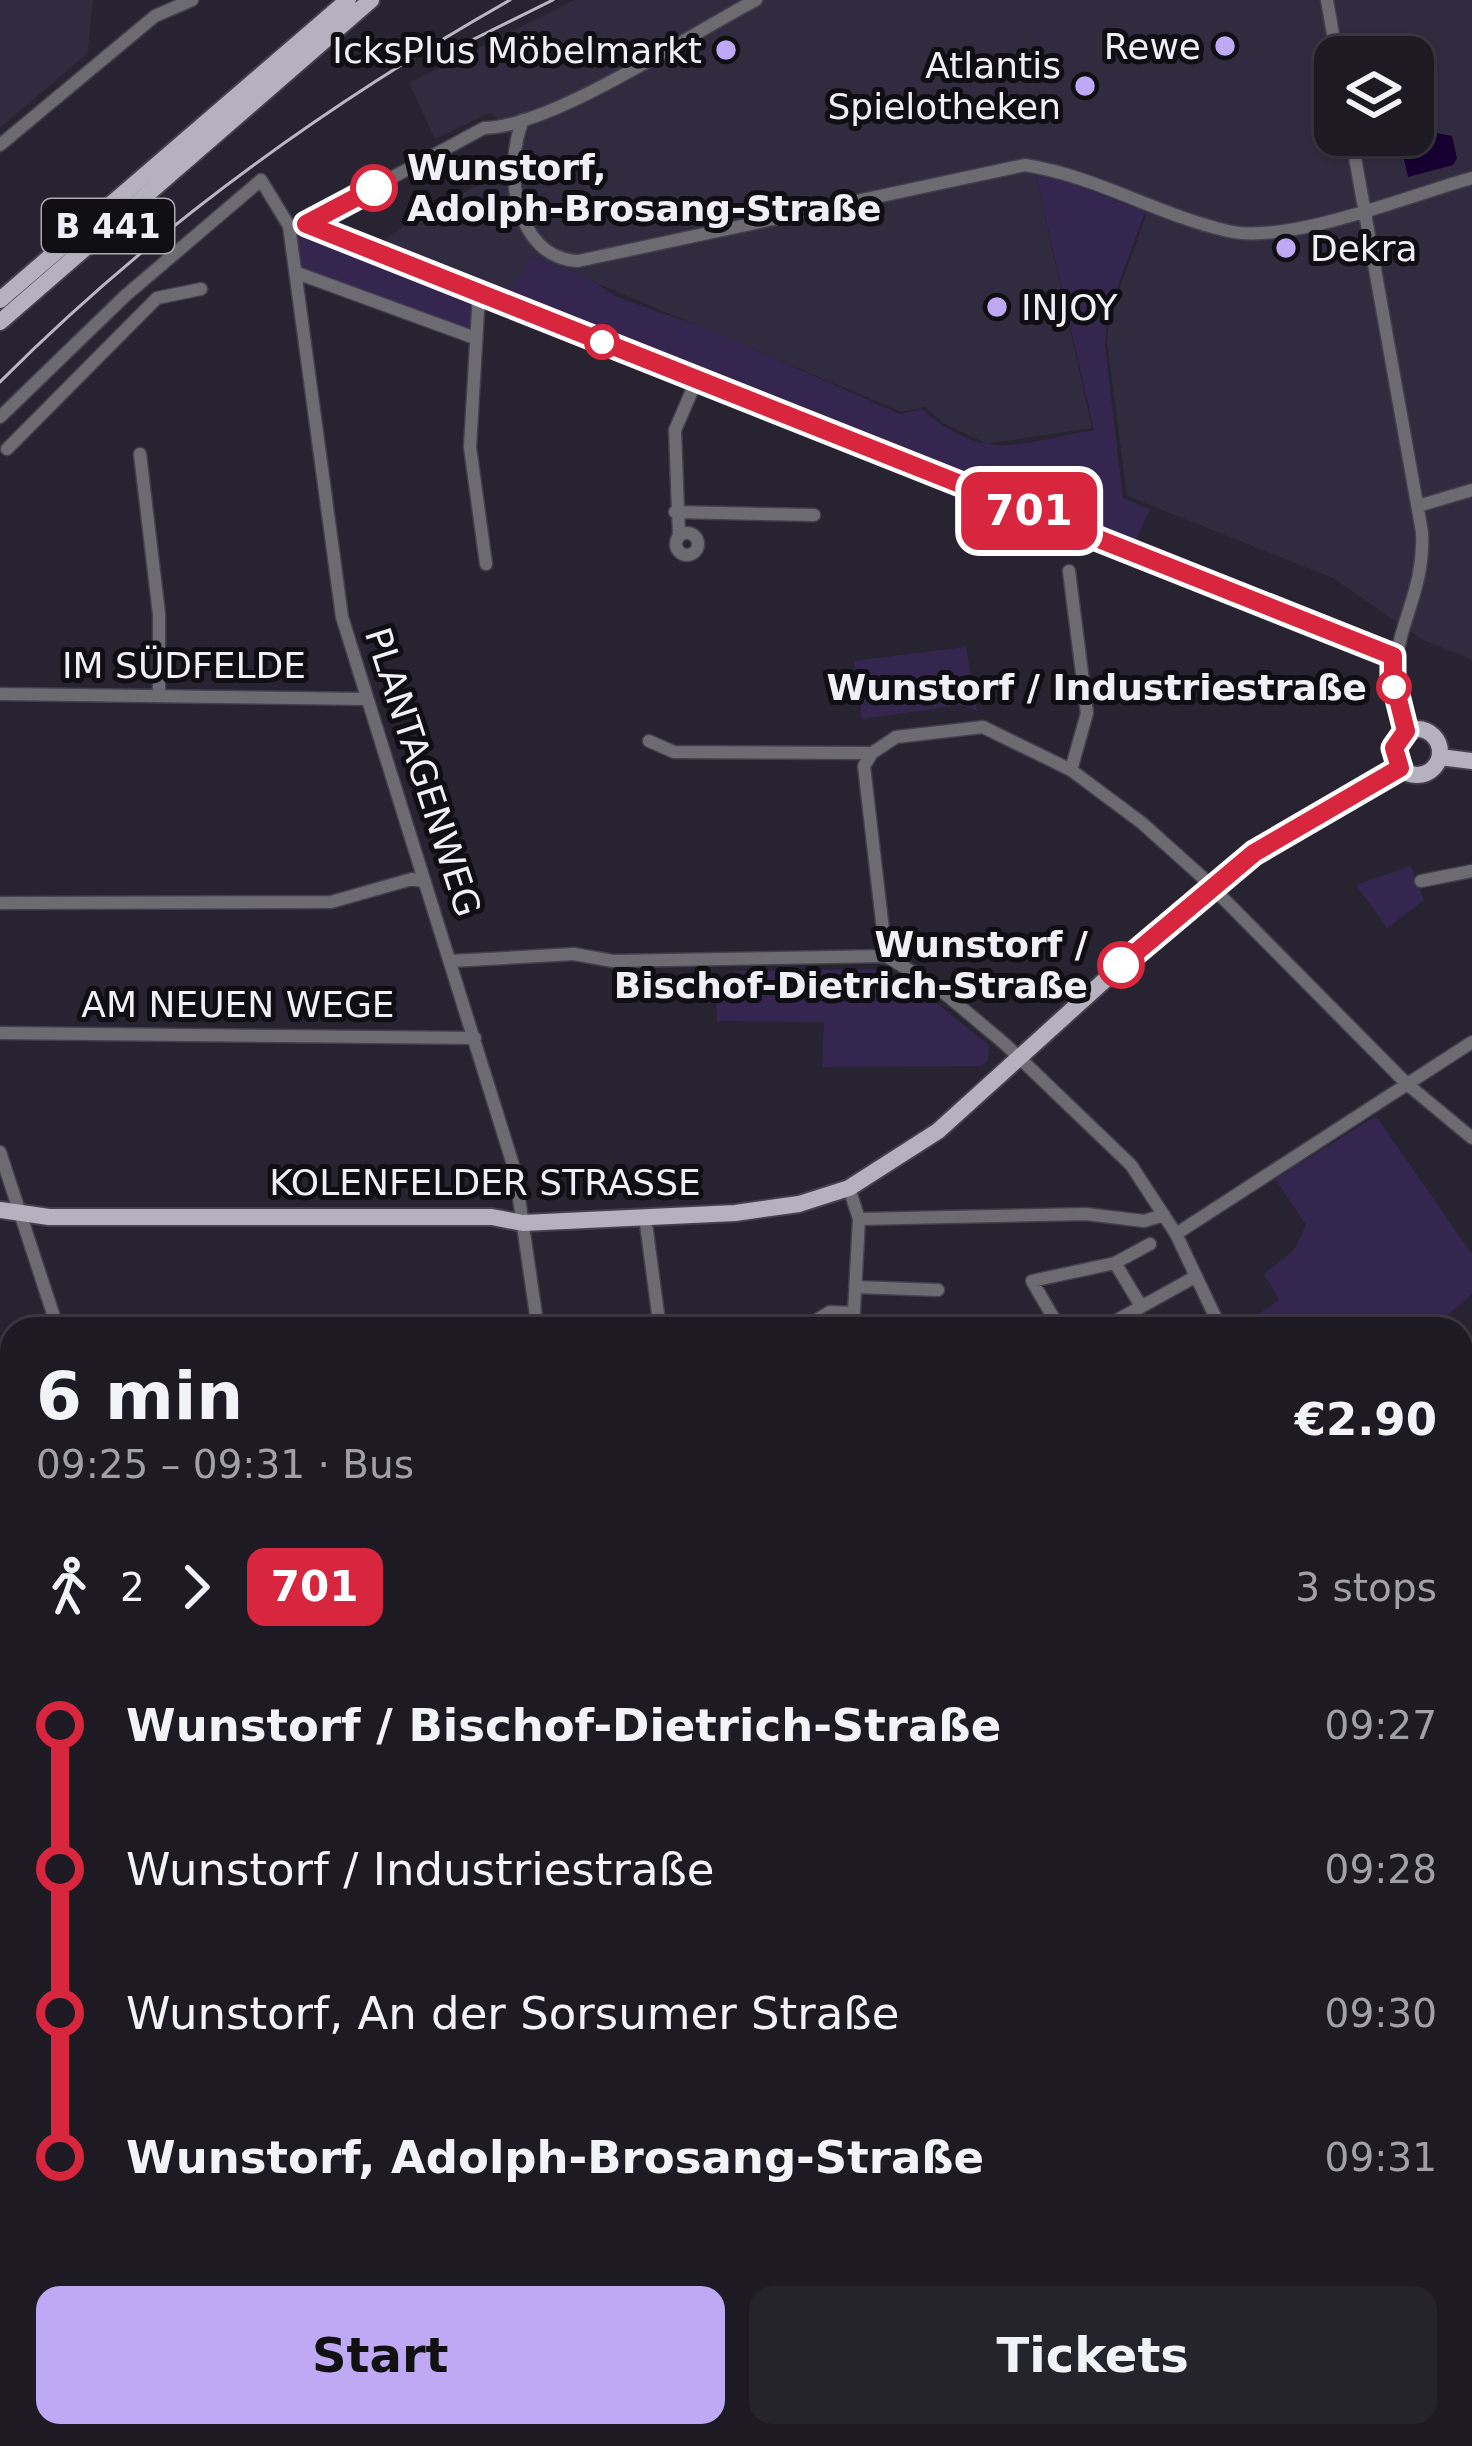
<!DOCTYPE html>
<meta charset="utf-8">
<style>
:root{--surface:#1d1a24;--page:#25232c;--text:#f1f3f6;--muted:#a0a1a6;--line:#3b3841;--accent:#bfa9f4}
body{margin:0;font-family:"DejaVu Sans",sans-serif;background:var(--page);color:var(--text);height:100vh;display:flex;flex-direction:column;font-size:45px;white-space:nowrap}
*{box-sizing:border-box;margin:0}
p{font-size:39px;color:var(--muted)}
.icon{flex:none;width:66px;height:66px;fill:none;stroke:currentColor;stroke-width:2;stroke-linecap:round;stroke-linejoin:round}
.map{position:relative;flex:1;overflow:hidden}
.side{position:absolute;left:0px;top:1317px;width:1473px;height:1131px;display:flex;flex-direction:column;background:var(--surface);border-radius:36px 36px 0 0;box-shadow:0 3px 9px #0004,0 0 0 3px var(--line)}
.side>*{flex:none}
.badge{padding:0 24px;border-radius:18px;font-size:42px;line-height:78px}
.controls{position:absolute;left:1314px;top:36px;display:grid;gap:24px}
.controls a{display:grid;place-items:center;width:120px;height:120px;border-radius:24px;background:var(--surface);box-shadow:0 3px 9px #0004,0 0 0 3px var(--line);font-size:60px}
.map>.badge{position:absolute;translate:-50% -50%;box-shadow:0 0 0 6px #fff}
.legs{display:flex;align-items:center;gap:18px;height:132px;padding:0 36px;font-size:39px}
.legs p{margin-inline-start:auto}
.overview{display:flex;align-items:center;justify-content:space-between;height:204px;padding:0 36px}
h1{font-size:66px;font-weight:600;line-height:90px}
.action{display:flex;gap:24px;margin-top:auto;padding:24px 36px}
.action a{flex:1;height:138px;border-radius:24px;background:var(--accent);color:#111;font-size:48px;font-weight:600;line-height:138px;text-align:center}
.action a+a{background:var(--page);color:var(--text)}
ul{padding:0 36px;list-style:none}
li{display:flex;align-items:center;gap:42px;height:144px;font-size:45px}
li i{display:grid;place-items:center;width:18px;height:100%;margin:0 15px;background:currentColor}
li i::after{content:'';width:30px;height:30px;margin:-15px;border:9px solid;border-radius:50%;background:var(--surface)}
li p{margin-inline-start:auto}
li:first-child i{background:linear-gradient(#0000 50%,currentColor 0)}
li:last-child i{background:linear-gradient(currentColor 50%,#0000 0)}
.map>svg:first-child{display:block}
</style>
<div class="map">
<svg width="1472" height="2446" viewBox="0 0 1472 2446">
<rect width="100%" height="100%" fill="#272330"/>
<!-- built -->
<path fill="#302b3e" fill-rule="evenodd" d="M0,0H93L88,53L0,128Z
M574,0H1472V660L1423,640L1333,578L1127,496L1107,343L1109,317L1147,213L1065,177L1036,176L1092,428L987,444L943,423L925,407L902,412L532,256L504,300L383,249L388,236L507,168L510,129L490,113L435,139L409,83ZM1335,57H1413V135H1335Z
M34,2436H243L252,2446H43Z
M482,2436H612L603,2446H471Z"/>
<!-- green -->
<path fill="#34264f" d="M1036,176L1062,179L1145,212L1107,316L1105,345L1123,498L1150,509L1135,542L504,300L531,256L583,275L617,297L713,331L900,414L922,409C987,464 1017,443 1094,430Z
M296,227L472,301L469,331L298,266Z
M966,647L977,711L960,705L862,719L854,661Z
M1411,866L1424,900L1387,928L1356,885Z
M877,969L909,981L989,1045L988,1060L982,1066L822,1067L824,1022L717,1021L716,998H736L735,971Z
M1376,1116L1472,1254V1294L1431,1329H1236L1279,1300L1264,1274L1294,1250L1306,1225L1275,1179Z
M637,2436H883L895,2446H628Z"/>
<!-- water -->
<path fill="#150031" d="M1436,133L1452,136L1457,158L1453,165L1408,177L1402,150L1413,137Z"/>
<g fill="none" stroke-linecap="round" stroke-linejoin="round">
<!-- stream -->
<path stroke="#150031" stroke-width="3" d="M1461,1575L1472,1562"/>
<!-- minor casing -->
<g stroke="#433f4c" stroke-width="15">
<path id="minor" d="M1327,0L1337,57
M523,120C503,168 514,258 578,261L1025,165C1096,176 1158,215 1228,231C1289,245 1410,195 1472,178
M1351,135L1422,532C1426,612 1374,641 1406,731
M0,145L155,16L192,0
M306,224L1393,656
M306,224L484,128C552,127 690,34 756,0
M297,273L475,338
M479,293L470,447L486,564
M0,417L125,296L261,180L289,226L342,617L515,1171L538,1329
M7,449L157,298L201,289
M140,454L159,614V694
M1418,506L1472,490
M675,512L814,515
M676 544a11 11 0 1 1 22 0a11 11 0 1 1-22 0Z
M679,536L675,430L697,379
M1069,571L1087,713L1071,770
M0,694L367,699
M649,741L674,752L872,753
M1421,881L1472,871
M0,903L331,902L412,879L425,882
M886,956L864,766L872,753L896,737L983,727L1071,770L1142,823L1201,876L1407,1084L1472,1138
M451,961L574,954L613,961L886,956L937,987L1005,1044L1131,1165L1176,1234L1221,1329
M0,1033L475,1038
M0,1152L58,1329
M849,1188L859,1219L853,1329
M645,1216L660,1329
M859,1219L1086,1214L1144,1221L1164,1215
M1176,1234L1472,1042
M1115,1263L1150,1244
M856,1287L938,1290
M802,1329L830,1312L854,1313
M1060,1329L1032,1281L1115,1263L1141,1306
M1101,1329L1193,1278
M0,1436L12,1439
M1461,1447L1472,1461
M1461,1478L1472,1469
M0,1586L12,1585
M1461,1676L1472,1665
M0,1730L12,1727
M1461,1733L1472,1738
M1461,1802L1472,1790
M1461,1840L1472,1850
M0,1870L12,1866
M1461,1946L1472,1934
M0,1979L12,1975
M1461,2017L1467,2011
M1461,2064L1472,2074
M0,2114L12,2128
M1461,2219L1472,2207
M278,2436L286,2446
M617,2446L625,2436"/>
</g>
<!-- major casing -->
<g stroke="#433f4c" stroke-width="20">
<path id="major" d="M0,300L348,0
M0,322L371,0
M1394 752a23 23 0 1 1 46 0a23 23 0 1 1-46 0Z
M1440,757L1472,761
M0,1210L49,1217H492L523,1223L735,1213L799,1204L849,1188L938,1131L1210,885L1306,820L1399,768"/>
</g>
<!-- minor -->
<use href="#minor" stroke="#6d6b72" stroke-width="12"/>
<!-- major -->
<use href="#major" stroke="#b5b1bf" stroke-width="16"/>
<!-- rail -->
<path stroke="#b8b6c0" stroke-width="3" d="M472,40L553,0
M0,382C150,231 325,105 510,0"/>
</g>
<g fill="none" stroke-linecap="round" stroke-linejoin="round">
<!-- line-1 casing -->
<g stroke="#fff" stroke-width="27">
<path id="line-1" d="M374,188L306,224L1393,656V679L1406,731L1394,748L1400,768L1254,853L1121,965"/>
</g>
<!-- line-1 -->
<use href="#line-1" stroke="#d7263d" stroke-width="18"/>
</g>
<!-- markers -->
<g fill="#bfa9f4" stroke="#0f0e13" stroke-width="4.5">
<circle cx="1225" cy="46" r="12"/>
<circle cx="726" cy="50" r="12"/>
<circle cx="1085" cy="86" r="12"/>
<circle cx="1286" cy="248" r="12"/>
<circle cx="997" cy="307" r="12"/>
</g>
<g fill="#fff" stroke="#d7263d" stroke-width="6">
<circle cx="374" cy="188" r="21"/>
<circle cx="602" cy="342" r="15"/>
<circle cx="1394" cy="687" r="15"/>
<circle cx="1121" cy="965" r="21"/>
</g>
<g text-anchor="middle" dominant-baseline="central" stroke-width="10" stroke-linejoin="round" paint-order="stroke">
<!-- shield labels -->
<rect fill="#0f0e13" stroke="#acabb3" stroke-width="3" x="42" y="199" width="132" height="54" rx="9"/>
<g font-size="33" font-weight="bold" fill="#f0eef7">
<text x="108" y="226">B 441</text>
</g>
<!-- poi labels -->
<g font-size="36" fill="#f0eef7" stroke="#0f0e13" text-anchor="end">
<text x="1201" y="46">Rewe</text>
<text x="702" y="50">IcksPlus Möbelmarkt</text>
<text x="1061" y="65">Atlantis<tspan x="1061" dy="41">Spielotheken</tspan></text>
<text x="1310" y="248" text-anchor="start">Dekra</text>
<text x="1021" y="307" text-anchor="start">INJOY</text>
</g>
<!-- stop labels -->
<g font-size="36" font-weight="bold" fill="#f0eef7" stroke="#0f0e13" text-anchor="end">
<text x="407" y="167" text-anchor="start">Wunstorf,<tspan x="407" dy="41">Adolph-Brosang-Straße</tspan></text>
<text x="1367" y="687">Wunstorf / Industriestraße</text>
<text x="1088" y="944">Wunstorf /<tspan x="1088" dy="41">Bischof-Dietrich-Straße</tspan></text>
</g>
<!-- street labels -->
<g font-size="36" fill="#f0eef7" stroke="#0f0e13">
<text x="184" y="665">IM SÜDFELDE</text>
<text transform="translate(423 772) rotate(72)">PLANTAGENWEG</text>
<text x="238" y="1004">AM NEUEN WEGE</text>
<text x="485" y="1182">KOLENFELDER STRASSE</text>
</g>
</g>
</svg>
<div class="controls">
<a><svg class="icon" aria-label="layers" viewBox="0 0 24 24"><path d="M12 4l9 5-9 5-9-5zM3 14l9 5 9-5"/></svg></a>
</div>
<b class="badge" style="left:1029px;top:511px;background:#d7263d;color:#fff">701</b>
<section class="side">
<div class="overview"><div><h1>6 min</h1><p>09:25 – 09:31 · Bus</p></div><b>€2.90</b></div>
<div class="legs"><svg class="icon" aria-label="walk" viewBox="0 0 24 24"><circle cx="13" cy="4" r="2"/><path d="M13 8l-2 6 4 7M11 14l-3 7M7 12l3-4h3l4 4"/></svg>2<svg class="icon" aria-label="forward" viewBox="0 0 24 24"><path d="M9 5l7 7-7 7"/></svg><b class="badge" style="background:#d7263d;color:#fff">701</b><p>3 stops</p></div>
<ul>
<li><i style="color:#d7263d"></i><b>Wunstorf / Bischof-Dietrich-Straße</b><p>09:27</p></li>
<li><i style="color:#d7263d"></i><span>Wunstorf / Industriestraße</span><p>09:28</p></li>
<li><i style="color:#d7263d"></i><span>Wunstorf, An der Sorsumer Straße</span><p>09:30</p></li>
<li><i style="color:#d7263d"></i><b>Wunstorf, Adolph-Brosang-Straße</b><p>09:31</p></li>
</ul>
<div class="action"><a>Start</a><a>Tickets</a></div>
</section>
</div>
